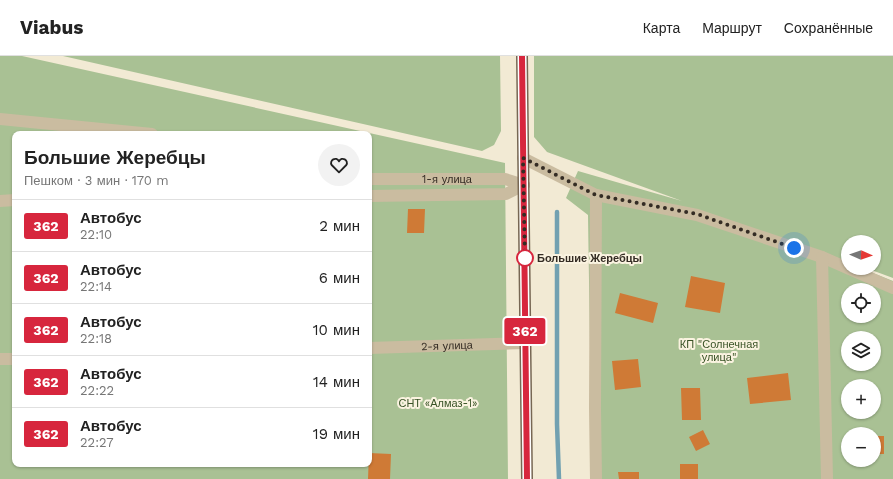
<!DOCTYPE html>
<html lang="ru">
<meta charset="utf-8">
<style>
:root{--surface:#fff;--page:#f2f2f2;--text:#222;--muted:#767676;--line:#e0e0e0}
body{margin:0;font-family:"Work Sans",sans-serif;background:var(--page);color:var(--text);height:100vh;display:flex;flex-direction:column;font-size:15px;white-space:nowrap}
*{box-sizing:border-box;margin:0}
p{font-size:13px;color:var(--muted)}
.icon{flex:none;width:22px;height:22px;fill:none;stroke:currentColor;stroke-width:2;stroke-linecap:round;stroke-linejoin:round}
.map{position:relative;flex:1;overflow:hidden}
.side{position:absolute;left:12px;top:75px;width:360px;height:336px;display:flex;flex-direction:column;background:var(--surface);border-radius:8px;box-shadow:0 1px 3px #0004}
.side>*{flex:none}
.badge{padding:0 8px;border-radius:3px;font-size:14px;line-height:26px}
.needle{width:26px;rotate:92deg}
.fabs{position:absolute;left:841px;top:179px;display:grid;gap:8px}
.fabs a{display:grid;place-items:center;width:40px;height:40px;border-radius:50%;background:var(--surface);box-shadow:0 1px 3px #0004;font-size:20px}
.you{position:absolute;width:20px;height:20px;margin:-10px;border:3px solid #fff;border-radius:50%;background:#1a73e8;box-shadow:0 0 0 6px #1a73e833}
.map>.badge{position:absolute;translate:-50% -50%;box-shadow:0 0 0 2px #fff}
.round{display:grid;place-items:center;flex:none;width:42px;height:42px;border-radius:21px;background:var(--page)}
.summary{display:flex;align-items:center;justify-content:space-between;height:68px;padding:0 12px}
h1{font-size:19px;font-weight:600;line-height:30px}
ul{padding:0;list-style:none}
li{display:flex;align-items:center;gap:12px;height:52px;padding:0 12px;border-top:1px solid var(--line)}
li div{flex:1}
li b{display:block;font-size:15px}
li em{font-style:normal}
li .badge{min-width:44px;font-weight:700;text-align:center}
header{display:flex;align-items:center;gap:24px;box-sizing:border-box;height:56px;padding:0 20px;background:var(--surface);border-bottom:1px solid var(--line)}
header strong{font-size:19px}
nav{display:flex;gap:22px;margin-inline-start:auto;font-size:14px}
.map>svg:first-child{display:block}
</style>
<header>
<strong>Viabus</strong>
<nav><a>Карта</a><a>Маршрут</a><a>Сохранённые</a></nav>
</header>
<div class="map">
<svg width="893" height="423" viewBox="0 0 893 423">
<rect width="100%" height="100%" fill="#f2ead4"/>
<!-- green -->
<path fill="#a9c194" fill-rule="evenodd" d="M0,0H22L505,107L508,423H0ZM15,78H369V408H15Z
M63,0H500L501,75L494,89L482,95Z
M534,0H893V222L866,212H874V186H848V206L806,190L893,225V423H592L588,159L566,142L578,115L682,145L547,96L534,81ZM848,234H874V260H848ZM848,282H874V308H848ZM848,330H874V356H848ZM848,378H874V404H848Z"/>
<g fill="none" stroke-linecap="round" stroke-linejoin="round">
<!-- stream -->
<path stroke="#72a1b1" stroke-width="4.5" d="M557,156V368L559,423"/>
</g>
<!-- building -->
<path fill="#cf7a36" d="M408,153H425L424,177H407Z
M691,220L725,227L720,257L685,251Z
M620,237L658,247L653,267L615,257Z
M638,303L641,331L615,334L612,305Z
M788,317L791,344L750,348L747,322Z
M681,332H700L701,364H682Z
M703,374L710,388L696,395L689,381Z
M874,380H884V398H874Z
M369,397L391,398L390,423H368Z
M680,408H698V423H680Z
M618,416H639V423H619Z"/>
<g fill="none" stroke-linecap="round" stroke-linejoin="round">
<!-- minor -->
<g stroke="#cabca0" stroke-width="12">
<path d="M0,63L152,78"/>
<path d="M523,102L596,139L697,159L822,201L893,232"/>
<path id="s1" d="M369,123H505L524,129"/>
<path d="M369,140L506,138L524,129"/>
<path d="M0,145L15,144"/>
<path d="M822,201L827,423"/>
<path id="s2" d="M369,292L525,287"/>
<path d="M0,303H15"/>
<path d="M596,423L595,352L596,139"/>
</g>
<!-- major -->
<path stroke="#776753" stroke-width="12" d="M522,0L527,423"/>
</g>
<g fill="none" stroke-linecap="round" stroke-linejoin="round">
<!-- line casing -->
<g stroke="#fff" stroke-width="9">
<path id="line" d="M522,0L527,423"/>
</g>
<!-- line -->
<use href="#line" stroke="#d7263d" stroke-width="6"/>
<!-- walk -->
<path stroke="#342c24" stroke-width="4" stroke-dasharray="0 7.2" d="M525,202L523,102L596,139L697,158L794,192"/>
</g>
<!-- markers -->
<circle fill="#fff" stroke="#d7263d" stroke-width="2" cx="525" cy="202" r="8"/>
<g text-anchor="middle" dominant-baseline="central" stroke-width="4" stroke-linejoin="round" paint-order="stroke">
<!-- street labels -->
<g font-size="11" fill="#342c24" stroke="#faf3e0">
<text stroke="none"><textPath href="#s1" startOffset="78">1-я улица</textPath></text>
<text stroke="none"><textPath href="#s2" startOffset="78">2-я улица</textPath></text>
</g>
<!-- stop labels -->
<g font-size="11" font-weight="bold" fill="#342c24" stroke="#faf3e0" text-anchor="start">
<text x="537" y="202">Большие Жеребцы</text>
</g>
<!-- park labels -->
<g font-size="11" fill="#395326" stroke="#faf3e0">
<text x="719" y="288">КП "Солнечная<tspan x="719" dy="13">улица"</tspan></text>
<text x="438" y="347">СНТ «Алмаз-1»</text>
</g>
</g>
</svg>
<div class="fabs">
<a><svg class="needle" viewBox="-14 -14 28 28"><path d="M0-13l5 13h-10z" fill="#e53935"/><path d="M0 13l5-13h-10z" fill="#767676"/></svg></a>
<a><svg class="icon" aria-label="locate" viewBox="0 0 24 24"><circle cx="12" cy="12" r="6"/><path d="M12 2v4M12 18v4M2 12h4M18 12h4"/></svg></a>
<a><svg class="icon" aria-label="layers" viewBox="0 0 24 24"><path d="M12 4l9 5-9 5-9-5zM3 14l9 5 9-5"/></svg></a>
<a>+</a>
<a>−</a>
</div>
<div class="you" style="left:794px;top:192px"></div>
<b class="badge" style="left:525px;top:275px;background:#d7263d;color:#fff">362</b>
<section class="side">
<div class="summary"><div><h1>Большие Жеребцы</h1><p>Пешком · 3 мин · 170 m</p></div><a class="round"><svg class="icon" aria-label="heart" viewBox="0 0 24 24"><path d="M12 20l-8-8c-3-5 5-10 8-4 3-6 11-1 8 4z"/></svg></a></div>
<ul>
<li><span class="badge" style="background:#d7263d;color:#fff">362</span><div><b>Автобус</b><p>22:10</p></div><em>2 мин</em></li>
<li><span class="badge" style="background:#d7263d;color:#fff">362</span><div><b>Автобус</b><p>22:14</p></div><em>6 мин</em></li>
<li><span class="badge" style="background:#d7263d;color:#fff">362</span><div><b>Автобус</b><p>22:18</p></div><em>10 мин</em></li>
<li><span class="badge" style="background:#d7263d;color:#fff">362</span><div><b>Автобус</b><p>22:22</p></div><em>14 мин</em></li>
<li><span class="badge" style="background:#d7263d;color:#fff">362</span><div><b>Автобус</b><p>22:27</p></div><em>19 мин</em></li>
</ul>
</section>
</div>
